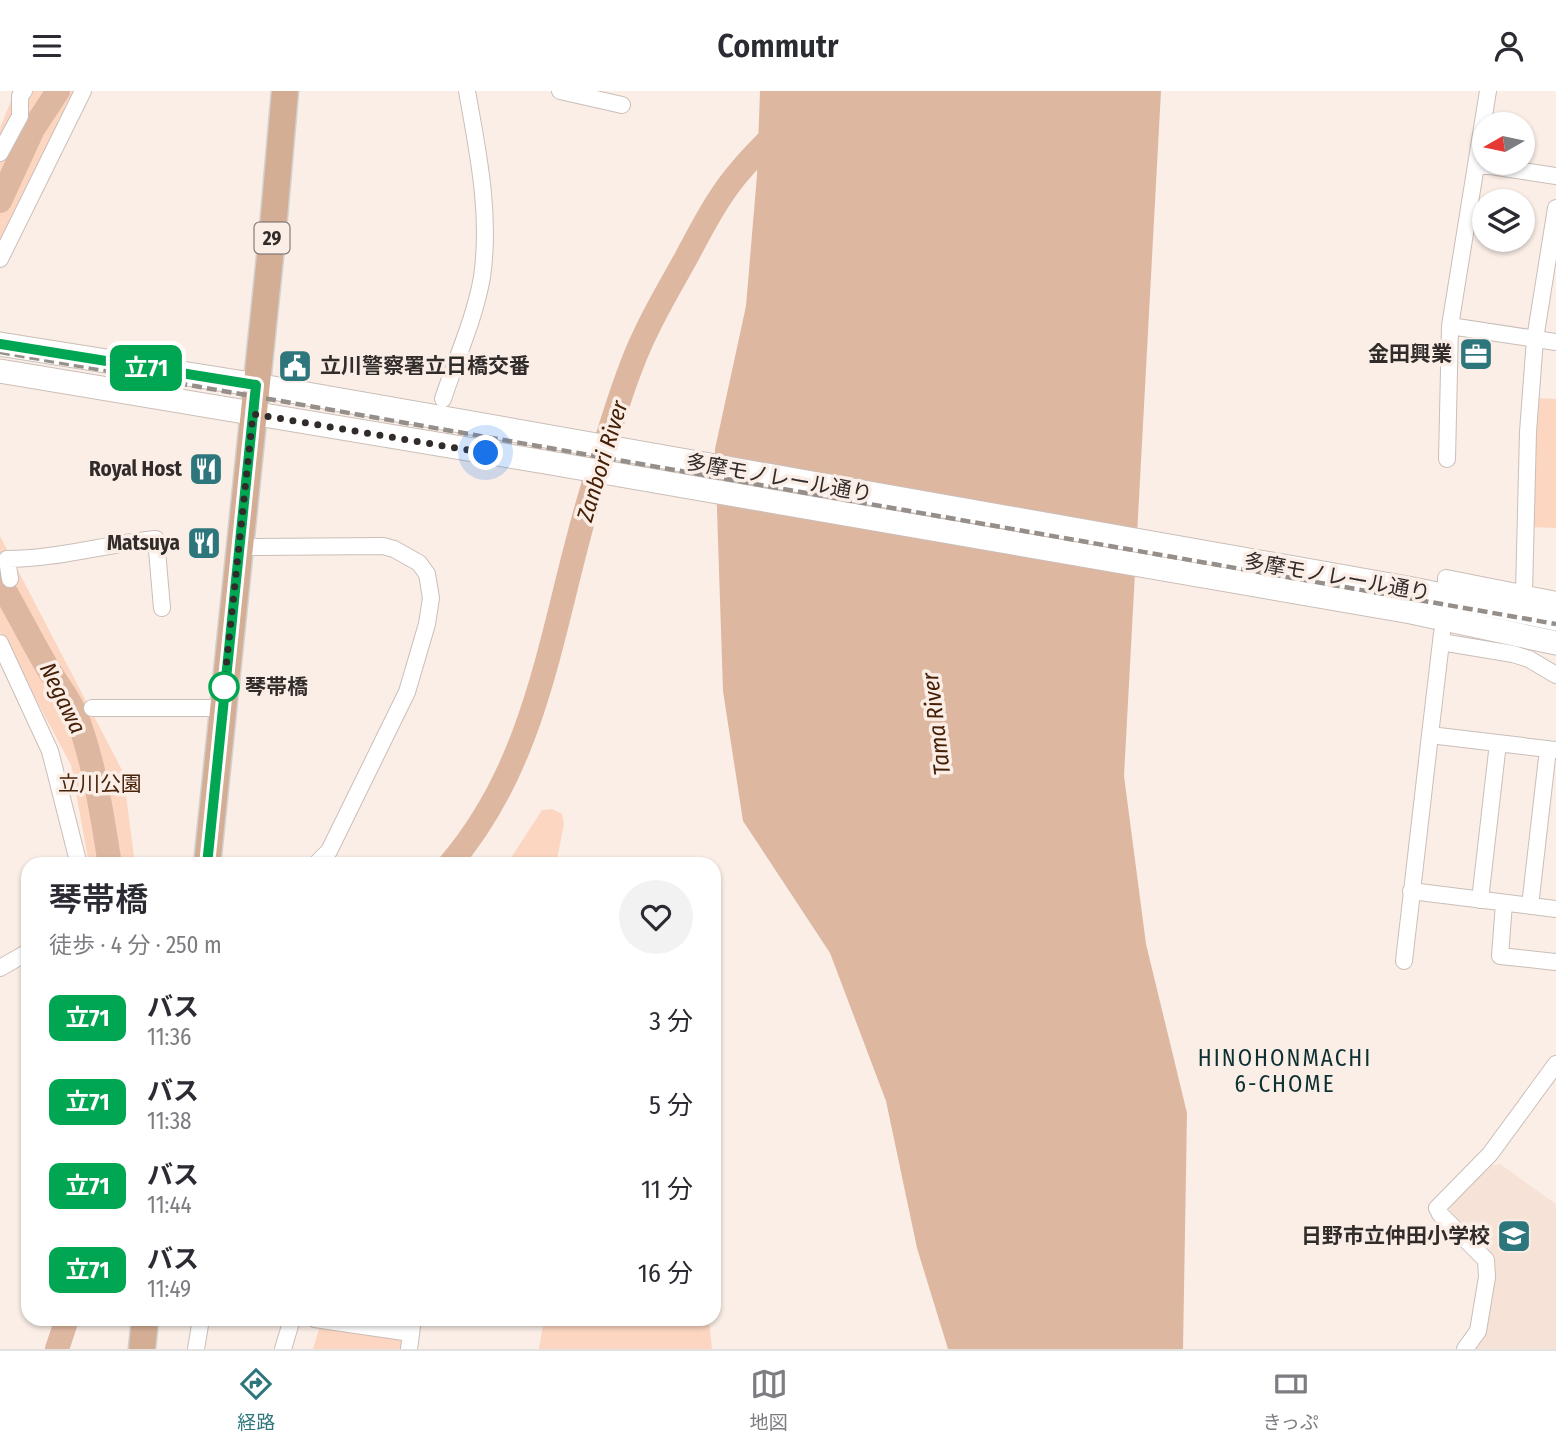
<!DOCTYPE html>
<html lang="ja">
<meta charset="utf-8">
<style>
:root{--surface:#fff;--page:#f2f2f3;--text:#2b2b33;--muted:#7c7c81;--line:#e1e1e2;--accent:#2d767b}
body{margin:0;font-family:"Fira Sans Condensed","Noto Sans JP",sans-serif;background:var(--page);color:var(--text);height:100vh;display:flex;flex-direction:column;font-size:26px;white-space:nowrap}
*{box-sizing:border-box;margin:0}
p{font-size:23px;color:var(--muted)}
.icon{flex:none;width:38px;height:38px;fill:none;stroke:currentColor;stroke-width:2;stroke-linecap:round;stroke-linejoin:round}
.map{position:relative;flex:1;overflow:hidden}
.details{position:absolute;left:21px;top:766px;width:700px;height:469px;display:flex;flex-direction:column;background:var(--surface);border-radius:21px;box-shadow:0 2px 5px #0004}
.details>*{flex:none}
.badge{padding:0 14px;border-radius:10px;font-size:24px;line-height:46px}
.needle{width:46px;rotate:261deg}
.tools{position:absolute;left:1472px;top:21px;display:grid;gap:14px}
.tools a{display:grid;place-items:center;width:63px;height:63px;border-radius:50%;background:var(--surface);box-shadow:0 2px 5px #0004;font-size:35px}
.you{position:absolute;width:35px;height:35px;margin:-18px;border:5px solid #fff;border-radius:50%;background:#1a73e8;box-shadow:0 0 0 10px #1a73e833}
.map>.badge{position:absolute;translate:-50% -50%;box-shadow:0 0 0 4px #fff}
.round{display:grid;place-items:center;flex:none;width:74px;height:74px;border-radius:37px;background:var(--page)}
.summary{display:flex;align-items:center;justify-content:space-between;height:119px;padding:0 28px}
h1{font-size:33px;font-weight:600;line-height:52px}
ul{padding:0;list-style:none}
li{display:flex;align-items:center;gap:21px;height:84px;padding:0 28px}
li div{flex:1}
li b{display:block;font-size:26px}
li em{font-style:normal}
li .badge{min-width:77px;font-weight:700;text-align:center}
header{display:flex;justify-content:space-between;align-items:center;height:91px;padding:0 28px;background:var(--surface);font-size:32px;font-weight:600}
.tab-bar{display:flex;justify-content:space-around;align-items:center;height:98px;border-top:2px solid var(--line);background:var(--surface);font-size:19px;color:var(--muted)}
.tab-bar a{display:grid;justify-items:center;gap:4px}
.tab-bar .current{color:var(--accent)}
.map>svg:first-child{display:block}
</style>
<header><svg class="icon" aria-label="menu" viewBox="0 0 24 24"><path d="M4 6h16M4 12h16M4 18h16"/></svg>Commutr<svg class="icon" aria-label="person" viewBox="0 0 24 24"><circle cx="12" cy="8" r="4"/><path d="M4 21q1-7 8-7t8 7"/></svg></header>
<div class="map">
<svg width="1556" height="1258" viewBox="0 0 1556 1258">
<rect width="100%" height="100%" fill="#faeee7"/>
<!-- built -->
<path fill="#f6e2d7" d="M1500,1073L1556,1113V1258H1473L1493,1182L1450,1123V1112L1488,1075Z"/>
<!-- green -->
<path fill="#fcd6c1" d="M15,0H78L60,28L0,160V37Z
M1536,307L1556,308V437L1530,436Z
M0,445L123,681L135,773H89L71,674L0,541Z
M552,718L562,723L564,733L556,773H507L542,719Z
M544,1228L709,1229L712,1258H539Z
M320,1235L404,1247L402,1258H313Z"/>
<!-- water -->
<path fill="#deb7a1" d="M760,0H1161L1124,685L1146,853L1187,1022L1183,1258H948L917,1157L886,1010L830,862L743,730L723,600L715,358L746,215L757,84Z"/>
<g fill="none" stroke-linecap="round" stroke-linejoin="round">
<!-- river -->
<path stroke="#deb7a1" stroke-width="24" d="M0,110L33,38L58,0
M0,491C16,519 31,548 47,576C57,593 70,608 77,626C95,674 102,724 110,774
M449,774C538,671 551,538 588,412C601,367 614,320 631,276C645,238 666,203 686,167C701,139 715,111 735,86C760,55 791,28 820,0
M57,1258L67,1228"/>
<!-- street casing -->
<g stroke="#cabeb8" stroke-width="18">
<path id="street" d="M560,0L622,14
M0,62L20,25V5L24,0
M1477,73L1556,85
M0,168L83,0
M1450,235L1556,251
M443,308C456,268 475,227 482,186C491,123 478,62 467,0
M1447,368L1450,235L1488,0
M240,456L383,455L394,458L419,472L427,483L431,507L427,533L407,601L329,760L315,774
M10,488L7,468C56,468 106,453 156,448L162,517
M1446,492V487L1556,509
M1524,501L1528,341L1535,248L1556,117
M1442,542L1441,551L1513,563L1529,568L1556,584
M0,552L50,660L79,774
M92,617H222
M1430,644L1441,551
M1411,800L1556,818
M1480,809L1498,652
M1504,812L1500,865L1556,871
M1530,815L1548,658
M1404,870L1430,644L1556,659
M0,877L28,861
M315,1228L411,1242
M196,1258L201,1228
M283,1258L292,1228
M409,1258L413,1228
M1465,1258L1478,1240L1487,1186L1486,1169L1440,1123L1437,1117L1490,1063L1556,973"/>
</g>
<!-- secondary casing -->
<g stroke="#cabeb8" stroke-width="25">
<path id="secondary" d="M0,253L256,294L1413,498L1556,528
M0,280L545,371L1411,521L1556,552"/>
</g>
<!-- primary casing -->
<g stroke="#d2d1d0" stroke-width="29">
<path id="primary" d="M207,774L273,137L285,0
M142,1258L145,1228"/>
</g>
<!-- street -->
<use href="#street" stroke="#fff" stroke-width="16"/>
<!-- secondary -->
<use href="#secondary" stroke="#fff" stroke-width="23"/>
<!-- primary -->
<use href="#primary" stroke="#d4ad95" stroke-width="26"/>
<!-- rail -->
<path stroke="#968e89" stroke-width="4.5" stroke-dasharray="10 5" stroke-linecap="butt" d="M0,261L1556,533"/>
</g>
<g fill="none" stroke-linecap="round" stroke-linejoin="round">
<!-- line casing -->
<g stroke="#fff" stroke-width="16">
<path id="line" d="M0,253L256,294L207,774"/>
</g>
<!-- line -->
<use href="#line" stroke="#00a651" stroke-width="10"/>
<!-- walk -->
<path stroke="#312c2a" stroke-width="7" stroke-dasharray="0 12.6" d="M224,596L253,323L486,362"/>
</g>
<!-- icons -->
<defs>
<g id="office-square" transform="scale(1.75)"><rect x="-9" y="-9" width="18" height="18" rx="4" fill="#2d767b" stroke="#faeee7"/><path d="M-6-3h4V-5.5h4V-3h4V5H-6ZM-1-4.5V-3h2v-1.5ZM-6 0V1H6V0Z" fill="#fff"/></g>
<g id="civic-square" transform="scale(1.75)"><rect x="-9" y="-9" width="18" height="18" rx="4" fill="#2d767b" stroke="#faeee7"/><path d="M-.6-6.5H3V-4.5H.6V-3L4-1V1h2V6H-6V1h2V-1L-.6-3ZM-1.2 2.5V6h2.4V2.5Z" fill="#fff"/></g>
<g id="restaurant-square" transform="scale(1.75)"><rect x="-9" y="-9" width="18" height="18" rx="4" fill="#2d767b" stroke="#faeee7"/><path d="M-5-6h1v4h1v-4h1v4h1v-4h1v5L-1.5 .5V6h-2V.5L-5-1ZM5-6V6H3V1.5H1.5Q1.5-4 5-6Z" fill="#fff"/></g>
<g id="school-square" transform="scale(1.75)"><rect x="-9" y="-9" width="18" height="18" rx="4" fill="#2d767b" stroke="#faeee7"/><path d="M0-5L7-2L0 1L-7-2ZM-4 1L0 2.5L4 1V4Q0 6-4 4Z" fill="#fff"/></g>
</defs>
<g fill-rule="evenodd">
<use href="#office-square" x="1476" y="263"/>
<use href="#civic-square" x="295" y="275"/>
<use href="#restaurant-square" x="206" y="378"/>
<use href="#restaurant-square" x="204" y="452"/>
<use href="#school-square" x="1514" y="1145"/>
</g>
<!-- markers -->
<circle fill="#fff" stroke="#00a651" stroke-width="3.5" cx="224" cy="596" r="14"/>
<g text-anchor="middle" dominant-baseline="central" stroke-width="7" stroke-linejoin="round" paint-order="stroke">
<!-- shield labels -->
<rect fill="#faeee7" stroke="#6d6663" stroke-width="2" x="254.5" y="131.5" width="35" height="31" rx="5"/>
<g font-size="19" font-weight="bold" fill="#312c2a">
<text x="272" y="147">29</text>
</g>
<!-- poi labels -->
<g font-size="21" font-weight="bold" fill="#312c2a" stroke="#faeee7" text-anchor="end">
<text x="1452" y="263">金田興業</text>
<text x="320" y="275" text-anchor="start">立川警察署立日橋交番</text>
<text x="182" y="378">Royal Host</text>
<text x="180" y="452">Matsuya</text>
<text x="1490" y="1145">日野市立仲田小学校</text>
</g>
<!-- street labels -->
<g font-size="21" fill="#312c2a" stroke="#faeee7">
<text transform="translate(779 387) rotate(10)">多摩モノレール通り</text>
<text transform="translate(1337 486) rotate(10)">多摩モノレール通り</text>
</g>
<!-- stop labels -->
<g font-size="21" font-weight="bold" fill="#312c2a" stroke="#faeee7" text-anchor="start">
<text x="245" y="596">琴帯橋</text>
</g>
<!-- park labels -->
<g font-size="21" fill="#482209" stroke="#faeee7">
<text x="100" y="693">立川公園</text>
</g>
<!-- water labels -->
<g font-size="23" font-style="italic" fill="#452006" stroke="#faeee7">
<text transform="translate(602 370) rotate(-73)">Zanbori River</text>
<text transform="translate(63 607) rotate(64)">Negawa</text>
<text transform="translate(936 633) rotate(-97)">Tama River</text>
</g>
<!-- neighbourhood labels -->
<g font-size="23" letter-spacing="2" fill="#0d3133" stroke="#faeee7">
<text x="1285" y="967">HINOHONMACHI<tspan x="1285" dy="26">6-CHOME</tspan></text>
</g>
</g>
</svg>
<div class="tools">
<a><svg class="needle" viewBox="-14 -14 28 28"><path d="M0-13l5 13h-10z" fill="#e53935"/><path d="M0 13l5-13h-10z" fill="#7c7c81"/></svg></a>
<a><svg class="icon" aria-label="layers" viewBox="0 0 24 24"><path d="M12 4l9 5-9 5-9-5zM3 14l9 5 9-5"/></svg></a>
</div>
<div class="you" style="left:486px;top:362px"></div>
<b class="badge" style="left:146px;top:277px;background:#00a651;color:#fff">立71</b>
<section class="details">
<div class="summary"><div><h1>琴帯橋</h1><p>徒歩 · 4 分 · 250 m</p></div><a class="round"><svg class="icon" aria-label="heart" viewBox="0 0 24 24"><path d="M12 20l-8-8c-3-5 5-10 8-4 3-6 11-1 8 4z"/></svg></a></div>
<ul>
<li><span class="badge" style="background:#00a651;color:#fff">立71</span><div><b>バス</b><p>11:36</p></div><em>3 分</em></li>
<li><span class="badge" style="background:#00a651;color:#fff">立71</span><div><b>バス</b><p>11:38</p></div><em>5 分</em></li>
<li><span class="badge" style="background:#00a651;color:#fff">立71</span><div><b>バス</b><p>11:44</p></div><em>11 分</em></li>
<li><span class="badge" style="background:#00a651;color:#fff">立71</span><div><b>バス</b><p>11:49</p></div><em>16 分</em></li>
</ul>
</section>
</div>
<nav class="tab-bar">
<a class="current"><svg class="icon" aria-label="directions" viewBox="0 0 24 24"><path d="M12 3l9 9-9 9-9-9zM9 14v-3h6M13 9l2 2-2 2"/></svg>経路</a>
<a><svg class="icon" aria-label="map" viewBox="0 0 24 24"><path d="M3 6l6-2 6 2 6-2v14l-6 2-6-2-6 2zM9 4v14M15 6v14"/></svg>地図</a>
<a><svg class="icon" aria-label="tickets" viewBox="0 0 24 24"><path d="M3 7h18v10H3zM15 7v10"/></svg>きっぷ</a>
</nav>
